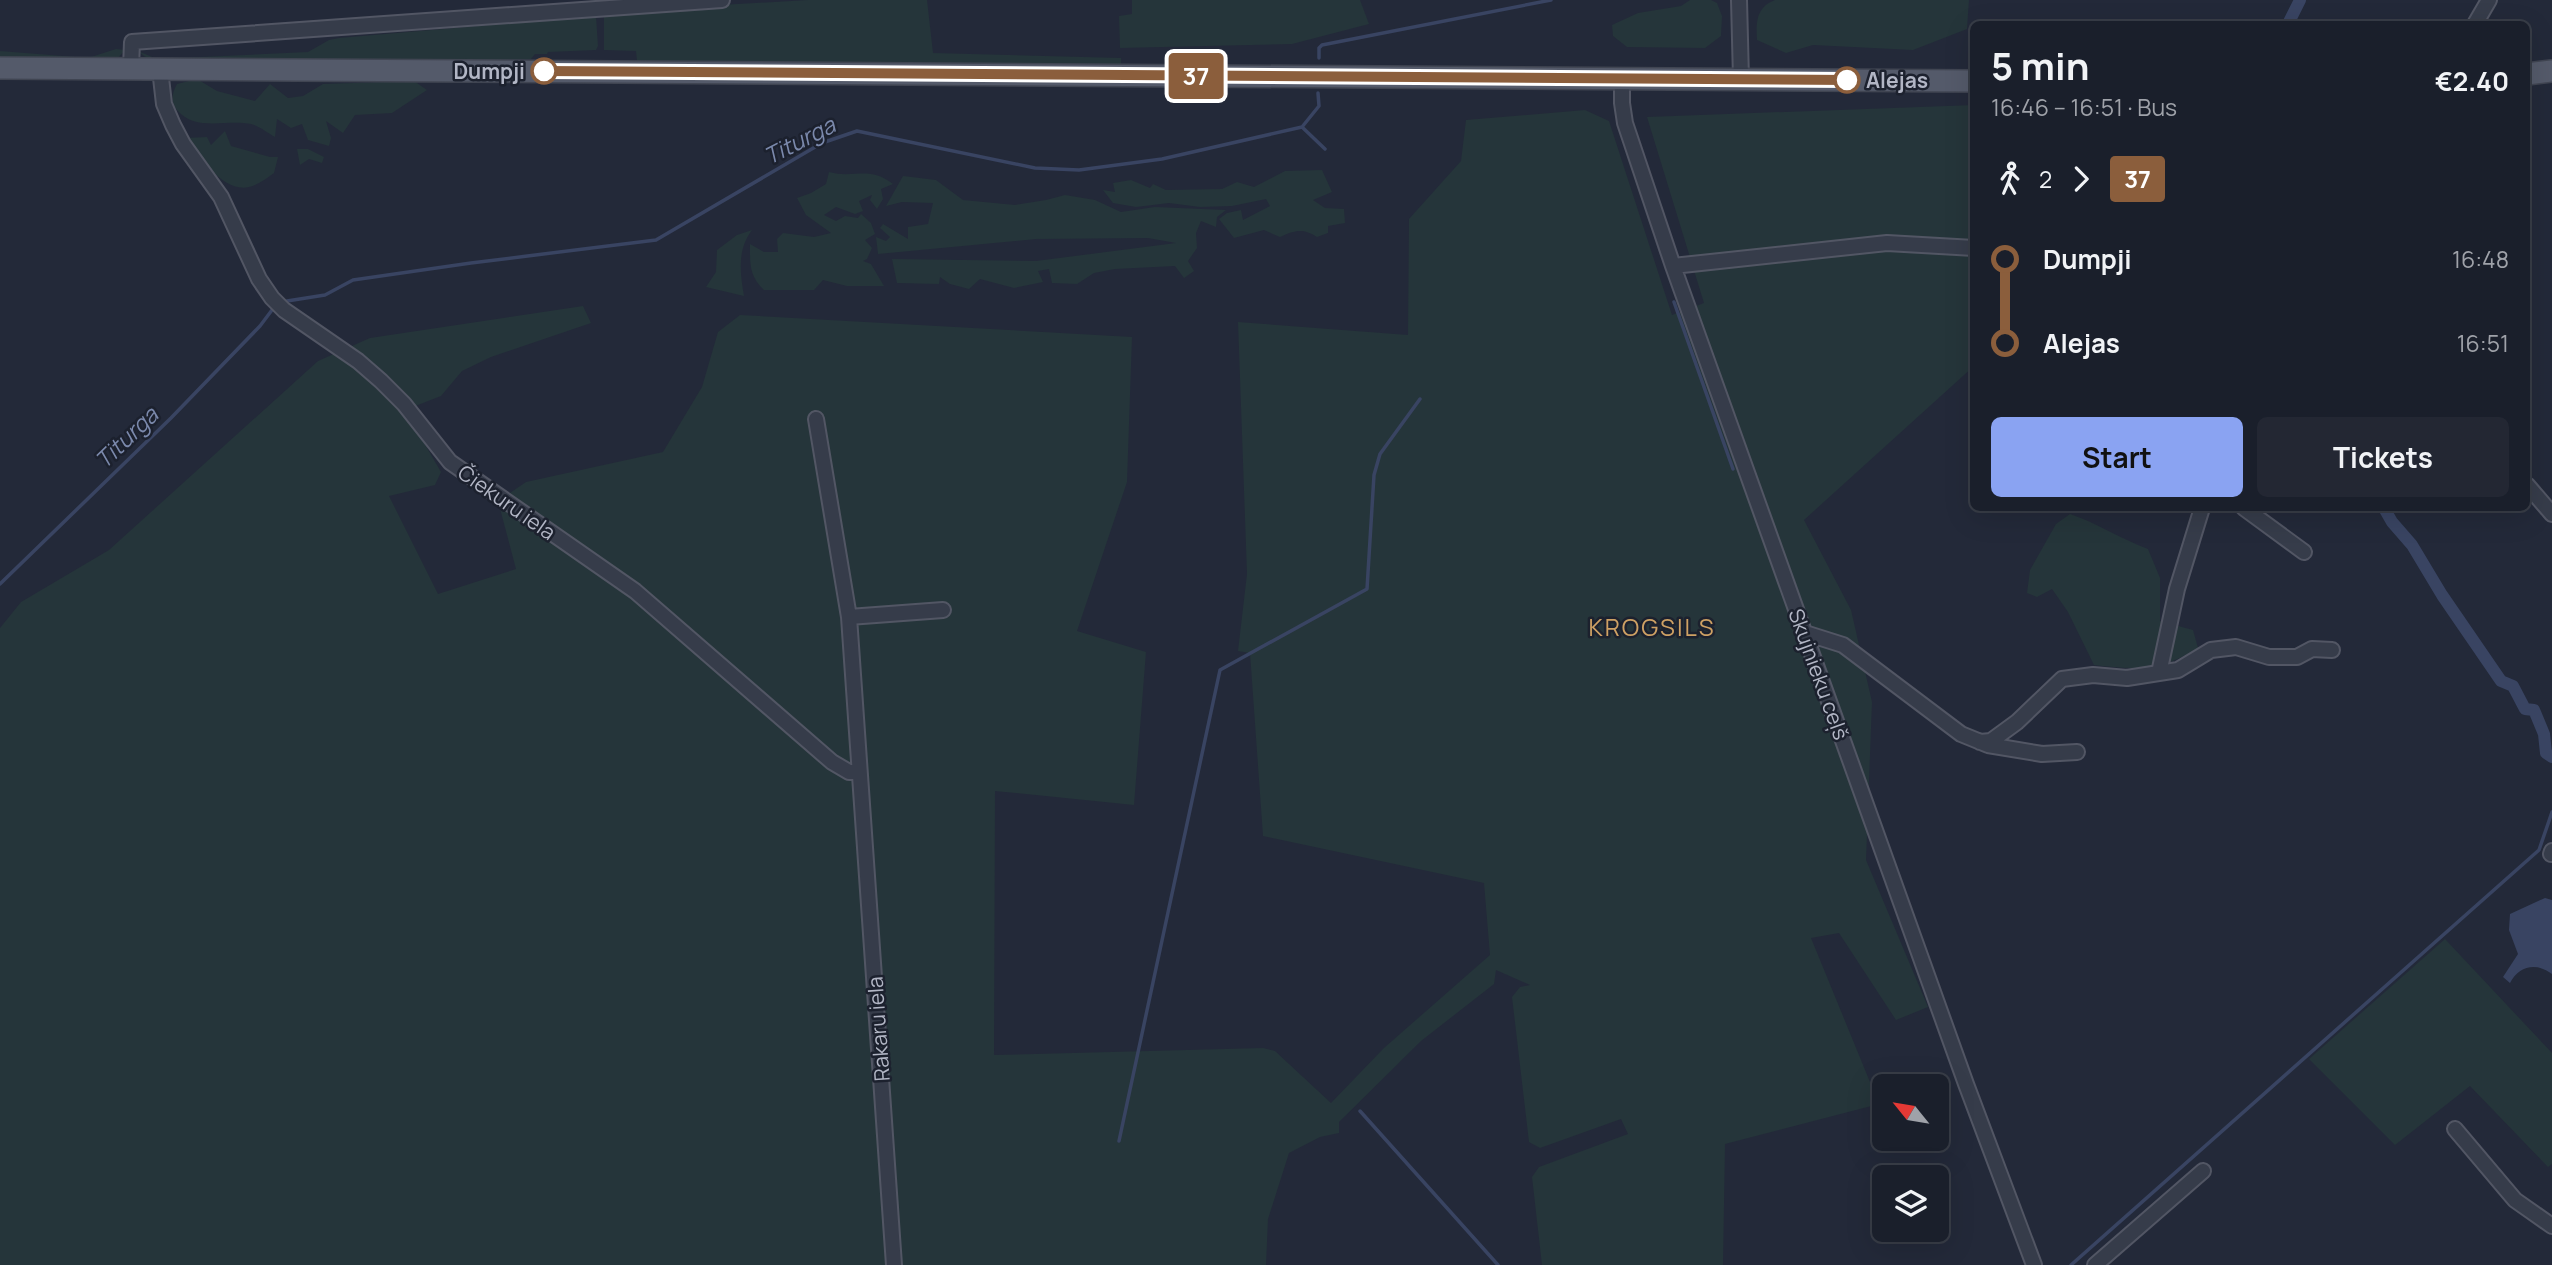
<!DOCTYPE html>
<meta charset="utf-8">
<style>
:root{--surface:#1a1f2b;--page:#232733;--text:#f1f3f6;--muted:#9fa2a9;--line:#383d47;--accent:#8aa3f2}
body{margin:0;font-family:Manrope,sans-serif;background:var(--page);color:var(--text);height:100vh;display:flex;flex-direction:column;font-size:26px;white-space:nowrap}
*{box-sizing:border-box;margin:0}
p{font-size:23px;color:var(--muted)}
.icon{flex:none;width:38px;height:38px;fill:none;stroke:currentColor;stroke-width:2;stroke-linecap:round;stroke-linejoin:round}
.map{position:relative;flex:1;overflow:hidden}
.details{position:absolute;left:1970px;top:21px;width:560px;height:490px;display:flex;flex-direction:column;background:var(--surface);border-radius:10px;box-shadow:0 7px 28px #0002,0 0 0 2px var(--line)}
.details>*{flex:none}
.badge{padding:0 14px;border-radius:5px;font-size:24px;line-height:46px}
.needle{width:46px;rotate:300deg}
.buttons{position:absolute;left:1872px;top:1074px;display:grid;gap:14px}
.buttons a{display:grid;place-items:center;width:77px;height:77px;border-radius:10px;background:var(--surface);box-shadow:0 7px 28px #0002,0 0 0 2px var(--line);font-size:35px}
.map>.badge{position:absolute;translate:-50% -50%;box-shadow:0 0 0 4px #fff}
.legs{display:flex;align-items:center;gap:10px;height:77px;padding:0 21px;font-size:23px}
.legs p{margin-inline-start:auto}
.summary{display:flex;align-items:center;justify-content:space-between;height:119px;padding:0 21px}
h1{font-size:38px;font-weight:700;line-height:52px}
.button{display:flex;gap:14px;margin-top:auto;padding:14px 21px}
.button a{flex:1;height:80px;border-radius:10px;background:var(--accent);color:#111;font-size:28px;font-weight:700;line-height:80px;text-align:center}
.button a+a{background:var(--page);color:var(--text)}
ul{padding:0 21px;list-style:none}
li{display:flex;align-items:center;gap:24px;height:84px;font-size:26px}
li i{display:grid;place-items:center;width:10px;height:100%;margin:0 9px;background:currentColor}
li i::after{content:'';width:18px;height:18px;margin:-9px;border:5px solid;border-radius:50%;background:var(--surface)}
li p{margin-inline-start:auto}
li:first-child i{background:linear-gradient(#0000 50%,currentColor 0)}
li:last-child i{background:linear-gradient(currentColor 50%,#0000 0)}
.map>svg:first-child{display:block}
</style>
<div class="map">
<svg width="2552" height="1265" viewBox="0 0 2552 1265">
<rect width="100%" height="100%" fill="#232939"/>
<!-- green -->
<path fill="#25353a" d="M808,0H927L933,53L1121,58V64L637,61L636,51L604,50V15L664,13L668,8Z
M1132,0H1360L1369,24L1292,44L1120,48L1119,16L1132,14Z
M1690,0H1711L1717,3L1722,16L1721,36L1705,48L1627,47L1613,36L1612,25L1638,13L1681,6Z
M1775,0H1969L1967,29L1913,50L1813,45L1786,53L1757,40C1756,23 1756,7 1775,0Z
M596,16L598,46L596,50L548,52L547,54H535L531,59L439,62L149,60L138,51L157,59L308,52L329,40L339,38Z
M116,49L125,50L117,59H0V51L88,58Z
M197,79L217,91L255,101L270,84L288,98L303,96L323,84L414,81L427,90L392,113L355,115L343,133L326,121L331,138L329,146L308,140L302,124L291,128L277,119L275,137C268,133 259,126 251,124C226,119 195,132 177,110C170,102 172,93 177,84Z
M1974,105V366L1804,520L1851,610L1872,702L1866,860L1928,1007L1896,1020L1839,933L1811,938L1879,1104L1725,1144L1723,1265H1542L1532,1177L1539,1167L1628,1134L1621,1119L1540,1148L1529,1142L1512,997L1520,987L1530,985L1496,970L1494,984L1421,1041L1339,1122V1133L1320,1137L1289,1153L1268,1219L1266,1265H0V628L21,602L109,550L318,361L370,338L583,306L591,323L491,357L462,371L441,396L405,410L441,472L435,485L389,496L438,594L516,569L498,501L526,482L663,452L702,387L718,332L740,315L1132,337L1127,482L1077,631L1146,652L1134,805L995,791L994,1055L1263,1048L1275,1051L1331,1103L1384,1048L1490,955L1484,883L1263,836L1250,653L1238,651L1247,574L1238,322L1408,335L1409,219L1461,161L1466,120L1585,110L1609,121L1672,315L1704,303L1647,117Z
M225,131L231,146L270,157H278L274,173C267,178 258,185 249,187C223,193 199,156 186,138L207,137L211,145Z
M297,149H308L324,157L322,163L309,159L300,165Z
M1322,170L1332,192L1313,200L1325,208L1344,209L1345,223L1328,226V233L1317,237C1303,228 1295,230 1280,237L1264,230L1234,238L1219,219L1227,213L1241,210L1243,220L1270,206L1266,199L1232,206L1200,207L1169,203L1136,207L1113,203L1103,190L1115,192L1113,183L1131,180L1150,188L1153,184L1166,190L1222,189L1237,182L1254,187L1285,171Z
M829,172C854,179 869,165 893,184L881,189L883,199L877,209L870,200L872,195L859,201L863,211L855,214L836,207L824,215L836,221L845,216L858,218L861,214L871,223L875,234L865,240L872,248L867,259L863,261L871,264L884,286H847L823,280L814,290H764C749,276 750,264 750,244L764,252H778L777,239L783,233L814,237L831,233L806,215L797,198L811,193L826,184Z
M903,176L936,180L963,200L1015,205L1046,200L1065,195L1095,200L1121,212L1155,207L1226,210L1217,217L1216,227L1201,221L1196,233L1197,248L1188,261L1194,271L1184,278L1175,266L1115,269L1094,273L1077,284L1052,283L1049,269L1038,271L1043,282L1014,288L980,279L969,289L950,284L940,277L939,284L897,283L892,259L1036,261L1176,243L1148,238L1036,239L878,254L876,237L886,241L890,237L880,228L883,224L908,239V227L928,224L933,203L902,202L886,206Z
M752,230C737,250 740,272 744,296L706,287L716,272L717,250L737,235Z
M2070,514C2097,523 2121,539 2148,549L2160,578V621L2193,630L2198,648C2162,671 2135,670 2094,665L2068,612L2052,589L2037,597L2027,593L2030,570L2056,524Z
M2445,939L2552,1053V1164L2548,1167L2470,1086L2395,1145L2309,1059Z"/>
<!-- water -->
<path fill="#394462" d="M2545,898L2552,900V974C2536,962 2519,966 2510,983L2503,977L2518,954L2509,930L2510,914Z"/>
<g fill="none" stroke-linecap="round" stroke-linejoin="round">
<!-- stream -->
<path stroke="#394462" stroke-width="3.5" d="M1319,58V48L1322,45L1551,0
M1302,127L1325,149
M287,301L325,295L353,280L471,263L656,240L822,143L857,131L1035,168L1079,170L1162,159L1302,127L1319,106L1318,93
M1674,302L1733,469
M0,584L171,418L260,326L272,310
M1360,1111L1498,1265
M1119,1141L1220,670L1367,589L1374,475L1380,454L1420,399
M2071,1265L2539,850L2552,812"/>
<!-- canal -->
<path stroke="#394462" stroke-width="12" d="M2288,24L2300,0
M2384,508L2392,522L2412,545L2442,595L2501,681L2513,686L2525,709L2534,710L2544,734L2546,753L2552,757"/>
<!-- minor casing -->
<g stroke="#525664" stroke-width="18">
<path id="minor" d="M1739,0L1741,79
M2475,24L2489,0
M131,68L132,42L722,0
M160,69L164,104L173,125L183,144L221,197L259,279L272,298L284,310L358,361L381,381L404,404L450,462L635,591L832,762L849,772H858
M1622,79V103L1625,123L1673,266L1966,1084L2034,1265
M1673,266L1887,243L1974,248
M816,419L849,617L894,1265
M2527,485L2552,514
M2244,508L2304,552
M849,617L943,610
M1805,633L1843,645L1961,734L1988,745L2042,754L2077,752
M2159,673L2177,589L2202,508
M1980,742L1991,741L2017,722L2062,679L2093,675L2127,678L2178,670L2211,650L2236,647L2269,657H2297L2312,649L2332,650
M2551,854L2552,851
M2455,1129L2515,1200L2552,1226
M2095,1265L2203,1171"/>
</g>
<!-- primary casing -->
<g stroke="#404552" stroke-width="24">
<path id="primary" d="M0,68L1974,81
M2527,74L2552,71"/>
</g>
<!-- minor -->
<use href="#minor" stroke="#363c4a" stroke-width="14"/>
<!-- primary -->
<use href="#primary" stroke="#545a6a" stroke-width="21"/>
</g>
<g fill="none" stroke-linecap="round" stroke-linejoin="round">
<!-- line-1 casing -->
<g stroke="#fff" stroke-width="16">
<path id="line-1" d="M544,71L1847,80"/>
</g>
<!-- line-1 -->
<use href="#line-1" stroke="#8b5e3c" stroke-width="10"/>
</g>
<!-- markers -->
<g fill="#fff" stroke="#8b5e3c" stroke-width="3.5">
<circle cx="544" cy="71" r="12"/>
<circle cx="1847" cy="80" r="12"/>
</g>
<g text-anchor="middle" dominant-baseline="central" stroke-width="5" stroke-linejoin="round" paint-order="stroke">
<!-- stop labels -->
<g font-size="21" font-weight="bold" fill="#b2b6c5" stroke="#1c212e" text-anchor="end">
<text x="525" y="71">Dumpji</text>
<text x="1866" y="80" text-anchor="start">Alejas</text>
</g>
<!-- street labels -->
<g font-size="21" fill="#b2b6c5" stroke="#1c212e">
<text transform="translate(507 502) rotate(35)">Čiekuru iela</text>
<text transform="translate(1819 674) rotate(70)">Skujnieku ceļš</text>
<text transform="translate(878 1029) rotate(-94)">Rakaru iela</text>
</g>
<!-- water labels -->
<g font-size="23" font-style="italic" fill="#7b89ac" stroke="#1c212e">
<text transform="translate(799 140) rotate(-27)">Titurga</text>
<text transform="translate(126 437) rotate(-44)">Titurga</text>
</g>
<!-- quarter labels -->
<g font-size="24" letter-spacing="2" fill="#cea164" stroke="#1c212e">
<text x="1652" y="626">KROGSILS</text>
</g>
</g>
</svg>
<div class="buttons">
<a><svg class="needle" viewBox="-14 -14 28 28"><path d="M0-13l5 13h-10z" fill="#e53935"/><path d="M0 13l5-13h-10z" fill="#9fa2a9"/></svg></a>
<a><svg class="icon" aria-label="layers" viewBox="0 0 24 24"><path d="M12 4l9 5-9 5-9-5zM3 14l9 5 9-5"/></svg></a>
</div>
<b class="badge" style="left:1196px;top:76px;background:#8b5e3c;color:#fff">37</b>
<section class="details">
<div class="summary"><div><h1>5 min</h1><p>16:46 – 16:51 · Bus</p></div><b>€2.40</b></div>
<div class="legs"><svg class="icon" aria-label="walk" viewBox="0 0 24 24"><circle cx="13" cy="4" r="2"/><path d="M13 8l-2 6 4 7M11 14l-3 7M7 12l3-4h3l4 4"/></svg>2<svg class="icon" aria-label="forward" viewBox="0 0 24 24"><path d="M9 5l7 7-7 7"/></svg><b class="badge" style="background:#8b5e3c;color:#fff">37</b></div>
<ul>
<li><i style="color:#8b5e3c"></i><b>Dumpji</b><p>16:48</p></li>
<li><i style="color:#8b5e3c"></i><b>Alejas</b><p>16:51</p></li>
</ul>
<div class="button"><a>Start</a><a>Tickets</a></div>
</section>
</div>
